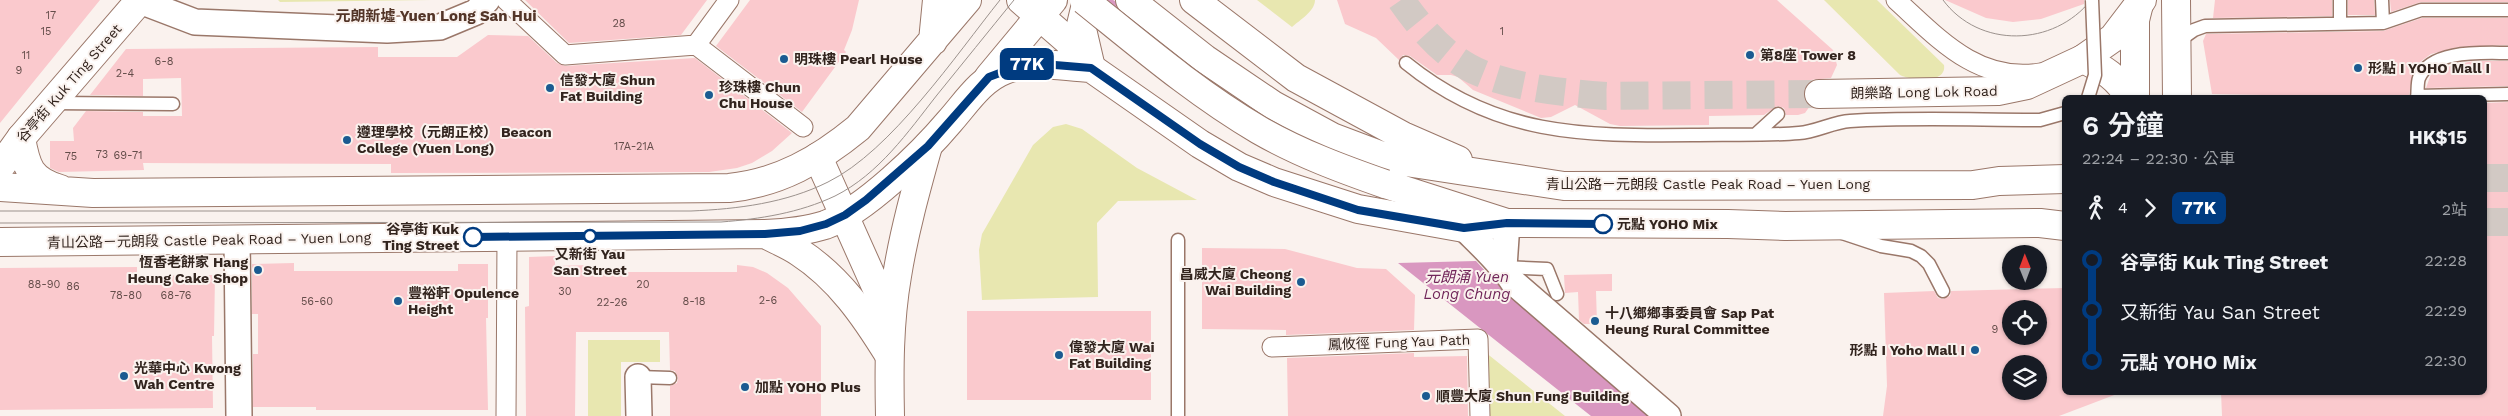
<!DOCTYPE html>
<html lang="zh-TW">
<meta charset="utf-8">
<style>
:root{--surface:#171b24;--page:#20242c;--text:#f1f3f6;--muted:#9ea1a6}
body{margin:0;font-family:"Work Sans","Noto Sans TC",sans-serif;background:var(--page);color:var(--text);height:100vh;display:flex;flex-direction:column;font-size:19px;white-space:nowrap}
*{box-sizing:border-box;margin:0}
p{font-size:16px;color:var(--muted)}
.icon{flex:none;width:28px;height:28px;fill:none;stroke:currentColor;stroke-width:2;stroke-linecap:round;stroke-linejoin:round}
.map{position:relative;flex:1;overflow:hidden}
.details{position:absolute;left:2062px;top:95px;width:425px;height:300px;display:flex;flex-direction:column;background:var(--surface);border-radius:8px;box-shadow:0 1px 4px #0004}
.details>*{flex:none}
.badge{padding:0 10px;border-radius:8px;font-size:18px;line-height:32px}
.needle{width:32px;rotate:359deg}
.tools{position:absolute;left:2002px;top:245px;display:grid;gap:10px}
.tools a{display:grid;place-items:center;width:45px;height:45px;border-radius:50%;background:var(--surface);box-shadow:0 1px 4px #0004;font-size:25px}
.map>.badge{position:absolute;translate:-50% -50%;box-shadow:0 0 0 2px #fff}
.legs{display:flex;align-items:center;gap:8px;height:55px;padding:0 20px;font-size:16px}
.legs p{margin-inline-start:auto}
.overview{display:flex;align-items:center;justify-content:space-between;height:85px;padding:0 20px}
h1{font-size:28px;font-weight:600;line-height:38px}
ul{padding:0 20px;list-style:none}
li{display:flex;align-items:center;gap:18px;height:50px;font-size:19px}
li i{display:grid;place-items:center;width:8px;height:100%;margin:0 6px;background:currentColor}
li i::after{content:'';width:12px;height:12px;margin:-6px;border:4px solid;border-radius:50%;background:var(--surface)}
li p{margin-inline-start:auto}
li:first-child i{background:linear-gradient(#0000 50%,currentColor 0)}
li:last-child i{background:linear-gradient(currentColor 50%,#0000 0)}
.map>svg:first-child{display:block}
</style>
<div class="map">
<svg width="2508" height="416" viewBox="0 0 2508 416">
<rect width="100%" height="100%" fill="#faf2ee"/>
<!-- green -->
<path fill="#e8e7b0" d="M278,0H432L280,2Z
M1257,0H1315C1315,11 1300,20 1292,27Z
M1824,0H1877L1944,65C1947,84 1912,81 1900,75Z
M1066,124L1082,129L1137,168L1197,200L1118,201L1097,223L1098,297L982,300L979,250L982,234L1033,145L1053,127Z
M588,340H660V362H621V416H588Z
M1485,352L1565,416H1486Z"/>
<!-- water -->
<path fill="#d997c0" d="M1476,261L1488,274L1653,416H1591L1398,263Z"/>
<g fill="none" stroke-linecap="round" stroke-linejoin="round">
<!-- stream -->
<path stroke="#d997c0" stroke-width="6" d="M1108,0L1125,12"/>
</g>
<!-- building -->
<path fill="#fac9cd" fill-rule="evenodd" d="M0,0H100L0,123Z
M525,0H707L681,35L569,43Z
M750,0H859L852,30L844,50L846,52L802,112L716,46Z
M1337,0H1777L1833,50L1837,65L1831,78L1811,80L1806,86L1803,95L1810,106L1805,113L1798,115H1786L1784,108L1777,106L1764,115L1709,116V125L1620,126L1610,124L1575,105L1551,117L1541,118L1473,90L1458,77L1451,75H1437L1410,56L1403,55L1399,60L1376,38L1345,24Z
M1945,0H2084V4L2041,19L2013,22L1986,18Z
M2215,0H2332V16L2213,18Z
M2348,0H2374L2375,15H2348Z
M2390,0H2508V2H2421L2391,12Z
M2422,18H2508V45L2458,47L2431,54L2420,62L2412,74L2409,98L2212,94L2203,41L2206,34L2383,31Z
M488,35L528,36L557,63L565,66L695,58L792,133L772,151L752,163L737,168L709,172L391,173V164L143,163L144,170L59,172L50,168V141H74L73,128L86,111L143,112V116H182L181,78L143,79V96L90,95L126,49L378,47V57H457Z
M2473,61H2508V86L2426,88L2431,74L2438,69Z
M2508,102V416H2222L2221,392H2485V103Z
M1202,248L1285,249L1357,268L1386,269L1415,295L1414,330L1286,335V330L1202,329Z
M555,256V266L590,265V272H737V265L753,267L767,273L788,288L821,326V416H670V386L677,383L678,378L675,371L670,370L669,332H576L575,416H526L525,307L529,306V257Z
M294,263V271H458V264H488V318H486L488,410H316V407H253V354H258V314H252V264Z
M137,267V276L215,275L214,336H212L213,408L0,410V268Z
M1612,274V291H1596L1597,324H1584L1579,320L1578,292L1565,293L1564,275Z
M2065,288V392L2117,394L2059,416H1883L1887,386L1884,293L1934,291L1938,298L1943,299L1950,296L1951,291ZM2011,309H2039V336H2011ZM2011,364H2039V391H2011Z
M967,311H1151V400H967Z
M1414,353V357L1467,356L1468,416H1288L1287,358Z"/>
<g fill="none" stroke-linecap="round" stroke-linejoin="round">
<!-- tertiary-tunnel -->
<path stroke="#d2c9c4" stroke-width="28" stroke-dasharray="28 14" stroke-linecap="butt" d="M1401,0C1419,26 1440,51 1468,67C1503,87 1566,93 1606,96L1819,94"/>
<!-- primary-tunnel -->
<path stroke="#d2c9c4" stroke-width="28" stroke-dasharray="28 14" stroke-linecap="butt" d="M2485,178H2508
M2485,222H2508"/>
<!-- service casing -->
<g stroke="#9a7769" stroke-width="15">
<path id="service" d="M2340,0V23
M2382,0L2383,23
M2177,42L2194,30L2205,26L2383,23L2421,10H2508
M1406,63C1496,136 1582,136 1692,135C1728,134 1764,136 1799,133C1816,132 1833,122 1850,121C1913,117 1977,120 2040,120L2065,113
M2417,96L2508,94
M2417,98C2418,92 2417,83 2419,78C2431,49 2483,53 2508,53
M53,103L173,104
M1756,134L1778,114
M1842,233L1881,246L1911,251L1921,256L1929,264L1943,291
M1504,267L1547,269L1557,294
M638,377L670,378
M1178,416V240"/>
</g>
<!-- pedestrian casing -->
<g stroke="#9a7769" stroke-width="21">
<path id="pedestrian" d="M506,0L565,55L696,45L803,127
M1896,0C1938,38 1977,83 2040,73
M696,45L729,0
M1272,347L1478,339L1480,416
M506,416L507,237"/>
</g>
<!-- minor casing -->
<g stroke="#9a7769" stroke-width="28">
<path id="minor" d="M140,1L195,22L387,30L440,27L476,12L487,0
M1464,228C1480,244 1501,263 1513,282L1668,416
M237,240L239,416
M1504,267L1507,223
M638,377L639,416"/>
</g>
<!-- tertiary casing -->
<g stroke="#9a7769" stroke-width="30">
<path id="tertiary" d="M989,77L1053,0
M1819,94L1998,91L2027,85L2083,59C2102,68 2119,78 2129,98
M2135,98V20L2140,0
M818,157L877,289L883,322
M0,167L21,138L140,0
M890,416C889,369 889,322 897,276C904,232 916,189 928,146"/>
</g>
<!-- secondary casing -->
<g stroke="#9a7769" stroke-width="30">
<path id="secondary" d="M1021,0L1067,40L1091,68L1200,144L1239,167L1274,182L1358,209L1464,228L1507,223
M2176,0L2177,98
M933,41L937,0
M2083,59L2113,38L2142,0
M21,138C26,167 30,180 60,189
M0,187L93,193L729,188C779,183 819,160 858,128L967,0
M765,234C776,240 789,245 799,252C839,278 865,316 889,355
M0,242L765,234C785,233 806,231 825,225C864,211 923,153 950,121C966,103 981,79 1005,70C1033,59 1062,67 1091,68"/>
</g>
<!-- primary casing -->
<g stroke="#9a7769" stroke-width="30">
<path id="primary" d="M1087,0L1081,25L1091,68
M1130,0L1205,59L1273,105L1332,137L1393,160L1564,186L1973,185L1999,181L2065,179
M1194,0L1296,78L1403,136L1458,160
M1385,184L1507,223L1728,224L1785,226L2040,223L2065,226"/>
</g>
<!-- service -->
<use href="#service" stroke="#fff" stroke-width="12"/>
<!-- pedestrian -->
<use href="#pedestrian" stroke="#fff" stroke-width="19"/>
<!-- minor -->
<use href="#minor" stroke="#fff" stroke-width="25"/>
<!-- tertiary -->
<use href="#tertiary" stroke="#fff" stroke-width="28"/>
<!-- secondary -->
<use href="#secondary" stroke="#fff" stroke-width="28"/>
<!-- primary -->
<use href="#primary" stroke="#fff" stroke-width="28"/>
<!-- tram -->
<path stroke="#9c928d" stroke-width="1" d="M1943,0C1979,49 2054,47 2091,0
M0,211H691C738,209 786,203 828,182C891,151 956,55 1000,0
M0,223L721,222C760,219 799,213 835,196C879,174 908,132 937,95C963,63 988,32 1014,0"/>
<!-- service-bridge casing -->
<g stroke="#9a7769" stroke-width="15" stroke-linecap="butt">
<path id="service-bridge" d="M2088,98L2095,75L2092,0"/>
</g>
<!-- primary-bridge casing -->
<g stroke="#9a7769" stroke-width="30" stroke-linecap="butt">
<path id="primary-bridge" d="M1084,0C1140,45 1196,93 1259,130C1299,153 1342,169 1385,184"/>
</g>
<!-- service-bridge -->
<use href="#service-bridge" stroke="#fff" stroke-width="12"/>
<!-- primary-bridge -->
<use href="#primary-bridge" stroke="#fff" stroke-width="28"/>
</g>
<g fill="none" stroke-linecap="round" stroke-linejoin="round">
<!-- line-1 casing -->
<g stroke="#fff" stroke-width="11">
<path id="line-1" d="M473,237L765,234L800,231L826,224L845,215L866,200L928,146L989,77L1021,65L1043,64L1091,68L1200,144L1239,167L1274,182L1358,210L1464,228L1507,223L1603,224"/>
</g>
<!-- line-1 -->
<use href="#line-1" stroke="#003b80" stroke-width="8"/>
</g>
<!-- markers -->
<g fill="#1b5b91" stroke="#faf2ee" stroke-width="2">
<circle cx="1750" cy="55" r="5"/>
<circle cx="784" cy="59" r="5"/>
<circle cx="2358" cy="68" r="5"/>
<circle cx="550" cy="88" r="5"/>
<circle cx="709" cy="95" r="5"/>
<circle cx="347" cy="140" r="5"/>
<circle cx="258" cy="270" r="5"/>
<circle cx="1301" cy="282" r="5"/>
<circle cx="398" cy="301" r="5"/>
<circle cx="1595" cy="321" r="5"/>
<circle cx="1975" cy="350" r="5"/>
<circle cx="1059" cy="355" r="5"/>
<circle cx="124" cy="376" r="5"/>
<circle cx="745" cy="387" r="5"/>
<circle cx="1426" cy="396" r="5"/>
</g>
<g fill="#fff" stroke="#003b80" stroke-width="2.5">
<circle cx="1603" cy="224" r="9"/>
<circle cx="590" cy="236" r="6"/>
<circle cx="473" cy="237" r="9"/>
</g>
<g text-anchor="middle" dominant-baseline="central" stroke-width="4" stroke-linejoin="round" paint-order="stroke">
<!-- number labels -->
<g font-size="11" fill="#644d4a">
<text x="51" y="15">17</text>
<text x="619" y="23">28</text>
<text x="46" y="31">15</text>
<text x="1502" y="31">1</text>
<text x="26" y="55">11</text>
<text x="164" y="61">6-8</text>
<text x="19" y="70">9</text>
<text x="125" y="73">2-4</text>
<text x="634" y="146">17A-21A</text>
<text x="102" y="154">73</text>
<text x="128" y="155">69-71</text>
<text x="71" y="156">75</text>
<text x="44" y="284">88-90</text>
<text x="643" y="284">20</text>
<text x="73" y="286">86</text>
<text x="565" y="291">30</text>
<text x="126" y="295">78-80</text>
<text x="176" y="295">68-76</text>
<text x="768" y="300">2-6</text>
<text x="317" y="301">56-60</text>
<text x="694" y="301">8-18</text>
<text x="612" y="302">22-26</text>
<text x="1995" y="329">9</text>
</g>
<!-- poi labels -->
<g font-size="14" font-weight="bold" fill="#32241e" stroke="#faf2ee" text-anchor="start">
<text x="1760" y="55">第8座 Tower 8</text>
<text x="794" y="59">明珠樓 Pearl House</text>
<text x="2368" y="68">形點 I YOHO Mall I</text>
<text x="560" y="80">信發大廈 Shun<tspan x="560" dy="16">Fat Building</tspan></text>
<text x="719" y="87">珍珠樓 Chun<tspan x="719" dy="16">Chu House</tspan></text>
<text x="357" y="132">遵理學校（元朗正校） Beacon<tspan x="357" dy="16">College (Yuen Long)</tspan></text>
<text x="248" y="262" text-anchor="end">恆香老餅家 Hang<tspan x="248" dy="16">Heung Cake Shop</tspan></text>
<text x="1291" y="274" text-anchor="end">昌威大廈 Cheong<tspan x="1291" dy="16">Wai Building</tspan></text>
<text x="408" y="293">豐裕軒 Opulence<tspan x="408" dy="16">Height</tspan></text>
<text x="1605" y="313">十八鄉鄉事委員會 Sap Pat<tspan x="1605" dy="16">Heung Rural Committee</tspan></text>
<text x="1069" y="347">偉發大廈 Wai<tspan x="1069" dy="16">Fat Building</tspan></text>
<text x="1965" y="350" text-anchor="end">形點 I Yoho Mall I</text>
<text x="134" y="368">光華中心 Kwong<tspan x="134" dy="16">Wah Centre</tspan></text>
<text x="755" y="387">加點 YOHO Plus</text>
<text x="1436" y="396">順豐大廈 Shun Fung Building</text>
</g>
<!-- street labels -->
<g font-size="14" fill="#32241e" stroke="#faf2ee">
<text transform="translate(69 83) rotate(-49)">谷亭街 Kuk Ting Street</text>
<text transform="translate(1924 92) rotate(-1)">朗樂路 Long Lok Road</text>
<text x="1708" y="184">青山公路－元朗段 Castle Peak Road – Yuen Long</text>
<text transform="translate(209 240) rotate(-1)">青山公路－元朗段 Castle Peak Road – Yuen Long</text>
<text transform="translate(1399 342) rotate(-2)">鳳攸徑 Fung Yau Path</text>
</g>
<!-- stop labels -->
<g font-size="14" font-weight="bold" fill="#32241e" stroke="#faf2ee" text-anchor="start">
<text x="1617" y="224">元點 YOHO Mix</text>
<text x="459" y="229" text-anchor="end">谷亭街 Kuk<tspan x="459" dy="16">Ting Street</tspan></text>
<text x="590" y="254" text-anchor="middle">又新街 Yau<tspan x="590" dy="16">San Street</tspan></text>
</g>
<!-- neighbourhood labels -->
<g font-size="15" font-weight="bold" fill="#533528" stroke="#faf2ee">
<text x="436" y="16">元朗新墟 Yuen Long San Hui</text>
</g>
<!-- water labels -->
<g font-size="15" font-style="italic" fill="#71265a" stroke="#faf2ee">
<text x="1467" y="277">元朗涌 Yuen<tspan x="1467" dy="17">Long Chung</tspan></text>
</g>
</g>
</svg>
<div class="tools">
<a><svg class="needle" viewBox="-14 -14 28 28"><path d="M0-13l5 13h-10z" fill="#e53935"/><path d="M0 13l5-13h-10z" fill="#9ea1a6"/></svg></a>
<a><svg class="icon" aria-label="locate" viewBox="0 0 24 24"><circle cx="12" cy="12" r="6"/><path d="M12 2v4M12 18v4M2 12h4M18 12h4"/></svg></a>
<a><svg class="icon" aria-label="layers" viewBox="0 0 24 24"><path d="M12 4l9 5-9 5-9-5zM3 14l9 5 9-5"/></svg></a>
</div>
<b class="badge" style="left:1027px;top:64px;background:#003b80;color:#fff">77K</b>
<section class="details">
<div class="overview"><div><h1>6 分鐘</h1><p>22:24 – 22:30 · 公車</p></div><b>HK$15</b></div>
<div class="legs"><svg class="icon" aria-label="walk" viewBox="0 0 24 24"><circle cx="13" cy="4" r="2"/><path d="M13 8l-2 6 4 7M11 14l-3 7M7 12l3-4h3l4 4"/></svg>4<svg class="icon" aria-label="forward" viewBox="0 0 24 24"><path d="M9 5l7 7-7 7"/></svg><b class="badge" style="background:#003b80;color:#fff">77K</b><p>2站</p></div>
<ul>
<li><i style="color:#003b80"></i><b>谷亭街 Kuk Ting Street</b><p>22:28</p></li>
<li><i style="color:#003b80"></i><span>又新街 Yau San Street</span><p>22:29</p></li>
<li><i style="color:#003b80"></i><b>元點 YOHO Mix</b><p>22:30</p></li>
</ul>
</section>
</div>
